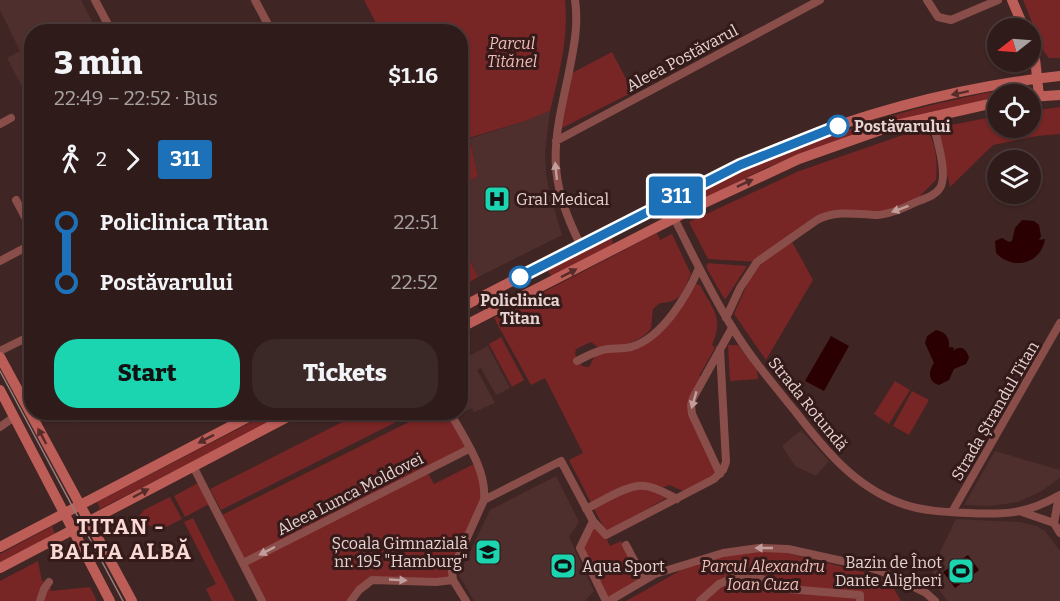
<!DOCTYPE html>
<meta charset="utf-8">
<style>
:root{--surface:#2f1c1a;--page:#3b2927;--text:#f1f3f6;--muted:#a7a1a2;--line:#4a3a39;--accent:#1bd5b1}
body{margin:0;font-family:Bitter,serif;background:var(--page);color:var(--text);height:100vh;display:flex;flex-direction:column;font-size:22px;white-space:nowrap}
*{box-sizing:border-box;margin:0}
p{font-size:20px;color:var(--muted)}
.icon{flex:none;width:33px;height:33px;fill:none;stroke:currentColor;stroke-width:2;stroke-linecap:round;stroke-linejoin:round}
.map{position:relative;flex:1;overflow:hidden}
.drawer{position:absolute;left:24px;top:24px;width:444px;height:396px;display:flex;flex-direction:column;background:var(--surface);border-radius:24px;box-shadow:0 2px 4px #0004,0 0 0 2px var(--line)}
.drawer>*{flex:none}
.badge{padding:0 12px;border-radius:4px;font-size:21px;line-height:39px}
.needle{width:39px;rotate:253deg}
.controls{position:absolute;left:987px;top:18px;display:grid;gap:12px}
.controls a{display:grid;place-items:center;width:54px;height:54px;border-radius:50%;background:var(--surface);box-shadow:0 2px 4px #0004,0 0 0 2px var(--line);font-size:30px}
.map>.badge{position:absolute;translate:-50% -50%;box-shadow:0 0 0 3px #fff}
.legs{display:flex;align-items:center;gap:9px;height:66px;padding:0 30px;font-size:20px}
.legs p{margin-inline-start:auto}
.head{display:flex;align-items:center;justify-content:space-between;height:102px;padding:0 30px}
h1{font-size:33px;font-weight:800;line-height:45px}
.button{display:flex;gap:12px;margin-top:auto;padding:12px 30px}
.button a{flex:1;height:69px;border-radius:24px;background:var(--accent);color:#111;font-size:24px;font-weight:800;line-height:69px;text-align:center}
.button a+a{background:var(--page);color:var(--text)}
ul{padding:0 30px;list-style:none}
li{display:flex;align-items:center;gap:21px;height:60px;font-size:22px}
li i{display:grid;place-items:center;width:9px;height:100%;margin:0 8px;background:currentColor}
li i::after{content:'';width:15px;height:15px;margin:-8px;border:4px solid;border-radius:50%;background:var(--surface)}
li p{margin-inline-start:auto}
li:first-child i{background:linear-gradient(#0000 50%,currentColor 0)}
li:last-child i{background:linear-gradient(currentColor 50%,#0000 0)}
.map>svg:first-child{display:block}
</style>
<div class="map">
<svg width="1060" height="601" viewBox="0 0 1060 601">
<rect width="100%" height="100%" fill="#3f2523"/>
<!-- built -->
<path fill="#4f2f2d" d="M0,0H81L97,31L32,32L31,96L28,98L7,58L20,51L0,10Z
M550,111L545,152L546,174L550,195L562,235L478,277L461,239L460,185L478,176L469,139L525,121Z
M488,346L510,388L496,395L481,368L477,370L495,403L474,412L472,408L462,413L460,409L461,360Z
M801,430L829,461L816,476L795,466L782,446Z
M995,451L1060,470V478L1040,492L1018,502L991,506L964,505Z
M556,476L579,522L569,537L594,591L585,601H474L459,575L490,510Z
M956,519L1020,522L1037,526L1045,531L1060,551V601H947L936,585L932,568Z"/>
<!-- green -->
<path fill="#782525" d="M364,0H565C569,38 559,74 550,111L525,121L469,138L478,176L461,185L460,32L380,31Z
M1023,0H1060V58H1049L1044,52Z
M612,52L633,92L558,130L568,75Z
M1026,88L834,142L768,167L682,209L677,205L679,202C763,160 848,125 940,103C968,97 998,89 1026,88Z
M1060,107V134L1037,136L993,145L950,187L936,128L997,116L998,128H1030L1031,111Z
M926,127C936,144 938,161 936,180L912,204L884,214L826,216L790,238L813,280L766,360L734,314L757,262L708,259L689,222L799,171Z
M657,233L660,240L672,234L691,274C682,292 683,302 660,303L653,309L651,329C636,345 620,346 599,348L591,342L576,349L575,354L582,366L589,367L597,352C608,348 619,350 630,347C655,339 682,306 692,283L700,285C713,310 724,317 712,345L715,348L699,376L704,379L693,398L691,409L720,474L714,479L688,493L669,485L658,490L670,496L606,532L569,460L583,453L545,378L531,385L494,318Z
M608,238H612L613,245L552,276L548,272L549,269Z
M460,239L478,277L461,287H460Z
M708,263L747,266L725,300L706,267Z
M501,337L524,380L512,387L489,344Z
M728,345H738L757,370L758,379L730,381Z
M895,381L910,390L889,424L874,414Z
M912,391L929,400L909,435L893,426Z
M362,412L414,413L221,510L210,489Z
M269,413H287L100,509L97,502Z
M427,413H450L469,449L427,471L434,484L476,463L485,490L455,562L453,580H372L351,601H262L220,516Z
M198,483L209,504L185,517L174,496Z
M170,497L182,519L160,530L136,520L144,510Z
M193,518L196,524L235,601H212L206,589L216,584L184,522Z
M593,521L604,534L610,546L621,541L640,581L609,601L582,554Z
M52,526L55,534L0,563V554Z
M779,551L876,575L893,587L901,601H626L683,569L734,552Z
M38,561L42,581L49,582L51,591L90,587L97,601H0V581Z"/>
<!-- water -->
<path fill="#2b0002" d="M1022,220L1034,221L1039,225L1041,236L1039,240L1045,239C1041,264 1013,271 996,253L995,241L1002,238L1009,242L1012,241L1015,228Z
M936,330C946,332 950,338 949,348L951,347L954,348L953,351C961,344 967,349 969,358L966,364L954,369L949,380L939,385C928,382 928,371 934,363L925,343L927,336Z
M831,336L849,346L824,391L805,381Z
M968,555L979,570L955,588L943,572Z"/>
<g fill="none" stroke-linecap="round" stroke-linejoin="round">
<!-- street -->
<path stroke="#8a4e4a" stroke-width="8" d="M95,0L112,32
M255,0L272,32
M575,0C579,27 573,51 568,77C552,149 547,178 581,246
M927,0L938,17L951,20L998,0
M0,124L11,118
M556,141L820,0
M16,200L32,230
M674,218C693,255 710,292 732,327C750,357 773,384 795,411C824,449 854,486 900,503C921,511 945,512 968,513C1005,515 1027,514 1060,495
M0,261L32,244
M726,318L740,288L757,262L817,220C835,210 857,214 876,215C889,215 904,208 916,202C924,199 935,196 940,188C949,174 935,133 931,116
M0,351L32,335
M577,361C587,356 597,350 608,349C616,348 623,349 631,347C662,338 687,296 699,268
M450,412C464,439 487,469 484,500L452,571L453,580L466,601
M76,418L86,412
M0,427L14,417
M193,466L262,601
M720,474L692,414L691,405L693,398L732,328
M484,500L561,461L593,521L606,535L714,479L723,470L726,462L720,349
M586,509C601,502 629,483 645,486C656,487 667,494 677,499
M952,512L1060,323
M1022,512L1054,523L1060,533
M593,521L580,548L606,601
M1054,523L1059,496
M626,545L644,579
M243,563L469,449
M40,601L44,589L49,582
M351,601L359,590L372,580L436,582L453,580
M609,601L655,574L723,553L759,548L788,549L865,566L883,572L926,593L935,601
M700,601L719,584L740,575L749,574L788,589L860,595V601"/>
<!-- secondary -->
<path stroke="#bd5d58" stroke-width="10" d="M1012,0L1024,28
M1030,44L1035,58L1039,96
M1030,97L1060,95
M460,308C514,280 569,252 622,224C675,197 727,169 782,146C870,111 966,86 1060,76
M460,328L700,205L799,159L892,126L998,102
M0,357L132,601
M0,390L110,601
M0,547L258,412
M0,568L297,412"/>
<!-- tram -->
<path stroke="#957f7d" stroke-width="1.5" d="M0,371L123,601"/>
</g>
<!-- one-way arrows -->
<defs><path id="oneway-solid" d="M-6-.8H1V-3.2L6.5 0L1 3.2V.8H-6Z" transform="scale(1.5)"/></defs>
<g fill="#562c2a">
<use href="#oneway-solid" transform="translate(960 93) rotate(168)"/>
<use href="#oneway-solid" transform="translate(745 183) rotate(-25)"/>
<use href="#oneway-solid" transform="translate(569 273) rotate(-27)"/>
<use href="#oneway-solid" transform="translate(42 436) rotate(-118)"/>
<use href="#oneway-solid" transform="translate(206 439) rotate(153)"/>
<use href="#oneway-solid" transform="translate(141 493) rotate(-28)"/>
</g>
<g fill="#c19e9c">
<use href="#oneway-solid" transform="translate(556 171) rotate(-96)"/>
<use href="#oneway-solid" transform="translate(900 209) rotate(160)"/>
<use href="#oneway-solid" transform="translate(694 400) rotate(106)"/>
<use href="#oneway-solid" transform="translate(764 548) rotate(180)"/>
<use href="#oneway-solid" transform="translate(267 551) rotate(153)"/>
<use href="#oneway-solid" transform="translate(398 580) rotate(3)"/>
</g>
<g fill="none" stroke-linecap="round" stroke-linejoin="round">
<!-- line-1 casing -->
<g stroke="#fff" stroke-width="14">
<path id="line-1" d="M520,277L740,165L838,126"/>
</g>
<!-- line-1 -->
<use href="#line-1" stroke="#1d71b8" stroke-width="9"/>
</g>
<!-- icons -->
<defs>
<g id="hospital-square" transform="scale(1.35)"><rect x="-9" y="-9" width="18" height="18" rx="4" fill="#1bd5b1" stroke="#341b1a"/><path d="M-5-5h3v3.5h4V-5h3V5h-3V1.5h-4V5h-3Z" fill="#111"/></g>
<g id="school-square" transform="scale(1.35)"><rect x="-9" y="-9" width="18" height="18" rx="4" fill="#1bd5b1" stroke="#341b1a"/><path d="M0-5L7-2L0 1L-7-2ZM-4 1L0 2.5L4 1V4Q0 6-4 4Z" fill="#111"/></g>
<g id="stadium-square" transform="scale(1.35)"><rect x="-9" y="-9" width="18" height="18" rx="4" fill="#1bd5b1" stroke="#341b1a"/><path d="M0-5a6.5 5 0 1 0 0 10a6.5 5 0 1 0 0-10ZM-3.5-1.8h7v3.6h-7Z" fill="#111"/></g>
</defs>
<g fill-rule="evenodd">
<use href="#hospital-square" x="497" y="199"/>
<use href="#school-square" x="488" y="552"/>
<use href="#stadium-square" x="563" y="566"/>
<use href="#stadium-square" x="961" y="571"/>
</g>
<!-- markers -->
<g fill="#fff" stroke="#1d71b8" stroke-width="3">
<circle cx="838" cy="126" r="10"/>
<circle cx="520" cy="277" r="10"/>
</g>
<g text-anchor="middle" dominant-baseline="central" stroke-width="6" stroke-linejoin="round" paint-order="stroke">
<!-- park labels -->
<g font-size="16" font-style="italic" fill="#f0bcb7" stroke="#341b1a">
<text x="512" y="43">Parcul<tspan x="512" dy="18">Titănel</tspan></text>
<text x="763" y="566">Parcul Alexandru<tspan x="763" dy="18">Ioan Cuza</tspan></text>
</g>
<!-- street labels -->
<g font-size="16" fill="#e6d4d2" stroke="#341b1a">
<text transform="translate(682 58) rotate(-28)">Aleea Postăvarul</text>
<text transform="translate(808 404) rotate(51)">Strada Rotundă</text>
<text transform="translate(995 411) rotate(-60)">Strada Ștrandul Titan</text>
<text transform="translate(350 494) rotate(-27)">Aleea Lunca Moldovei</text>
</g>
<!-- stop labels -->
<g font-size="16" font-weight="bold" fill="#e6d4d2" stroke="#341b1a" text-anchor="start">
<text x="854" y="126">Postăvarului</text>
<text x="520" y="300" text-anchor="middle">Policlinica<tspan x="520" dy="18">Titan</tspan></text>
</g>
<!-- poi labels -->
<g font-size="16" fill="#e6d4d2" stroke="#341b1a" text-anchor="start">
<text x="516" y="199">Gral Medical</text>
<text x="468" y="543" text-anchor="end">Școala Gimnazială<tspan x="468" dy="18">nr. 195 "Hamburg"</tspan></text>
<text x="942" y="562" text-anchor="end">Bazin de Înot<tspan x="942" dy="18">Dante Aligheri</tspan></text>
<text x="582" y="566">Aqua Sport</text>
</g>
<!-- district labels -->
<g font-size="22" font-weight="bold" letter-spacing="1.5" fill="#fad8d4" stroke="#341b1a">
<text x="121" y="526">TITAN -<tspan x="121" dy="25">BALTA ALBĂ</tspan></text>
</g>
</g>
</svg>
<div class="controls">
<a><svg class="needle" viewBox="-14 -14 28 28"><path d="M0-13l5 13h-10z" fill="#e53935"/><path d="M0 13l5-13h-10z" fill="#a7a1a2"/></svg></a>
<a><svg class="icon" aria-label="locate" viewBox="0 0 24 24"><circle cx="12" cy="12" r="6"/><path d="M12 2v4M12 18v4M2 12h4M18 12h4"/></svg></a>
<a><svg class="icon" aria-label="layers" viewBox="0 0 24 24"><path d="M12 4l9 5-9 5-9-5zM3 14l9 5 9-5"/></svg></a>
</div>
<b class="badge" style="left:676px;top:196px;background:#1d71b8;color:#fff">311</b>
<section class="drawer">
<div class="head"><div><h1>3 min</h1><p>22:49 – 22:52 · Bus</p></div><b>$1.16</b></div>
<div class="legs"><svg class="icon" aria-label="walk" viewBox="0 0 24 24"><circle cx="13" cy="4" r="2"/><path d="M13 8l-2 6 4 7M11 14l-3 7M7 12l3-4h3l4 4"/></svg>2<svg class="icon" aria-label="forward" viewBox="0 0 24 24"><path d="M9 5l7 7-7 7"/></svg><b class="badge" style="background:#1d71b8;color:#fff">311</b></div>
<ul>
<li><i style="color:#1d71b8"></i><b>Policlinica Titan</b><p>22:51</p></li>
<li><i style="color:#1d71b8"></i><b>Postăvarului</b><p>22:52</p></li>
</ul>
<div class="button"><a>Start</a><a>Tickets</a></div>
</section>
</div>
